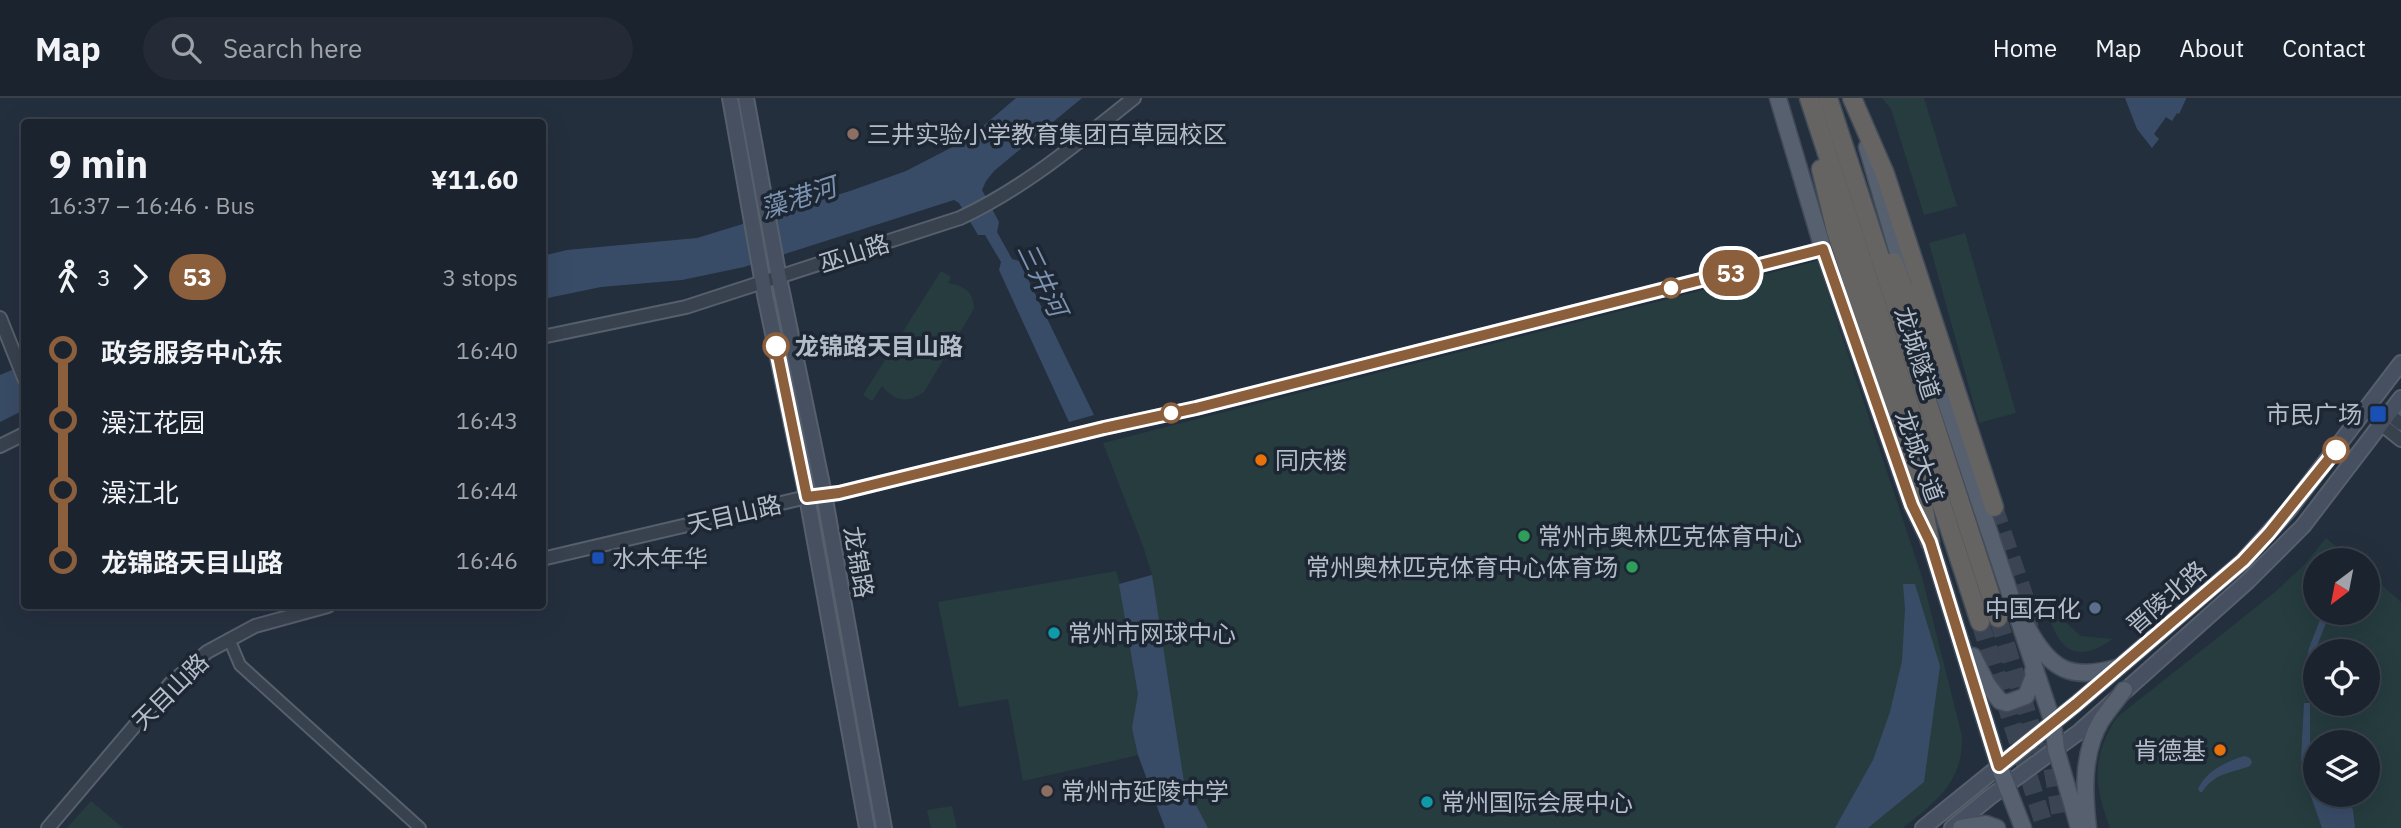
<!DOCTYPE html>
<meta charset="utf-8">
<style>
:root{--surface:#1b232e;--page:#242b36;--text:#f1f3f6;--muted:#a0a4aa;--line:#39404a}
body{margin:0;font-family:"IBM Plex Sans","Noto Sans SC",sans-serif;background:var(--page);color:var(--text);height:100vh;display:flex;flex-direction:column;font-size:26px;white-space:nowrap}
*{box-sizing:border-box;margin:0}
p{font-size:23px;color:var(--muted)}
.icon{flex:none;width:38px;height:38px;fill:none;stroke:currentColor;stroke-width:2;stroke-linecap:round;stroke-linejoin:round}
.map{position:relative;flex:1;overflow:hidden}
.side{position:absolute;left:21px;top:21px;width:525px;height:490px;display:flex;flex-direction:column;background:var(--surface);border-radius:7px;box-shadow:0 7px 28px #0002,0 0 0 2px var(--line)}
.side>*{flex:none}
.badge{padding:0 14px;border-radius:23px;font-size:24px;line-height:46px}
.needle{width:46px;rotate:212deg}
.buttons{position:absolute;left:2303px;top:450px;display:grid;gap:14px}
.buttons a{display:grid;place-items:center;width:77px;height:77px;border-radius:50%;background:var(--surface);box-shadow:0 7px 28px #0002,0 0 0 2px var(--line);font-size:35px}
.map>.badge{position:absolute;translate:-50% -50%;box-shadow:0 0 0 4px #fff}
.legs{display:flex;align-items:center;gap:10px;height:77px;padding:0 28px;font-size:23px}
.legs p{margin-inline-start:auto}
.headline{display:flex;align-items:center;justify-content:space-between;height:119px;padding:0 28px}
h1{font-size:38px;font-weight:700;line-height:52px}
ul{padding:0 28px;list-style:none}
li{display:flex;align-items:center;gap:24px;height:70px;font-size:26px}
li i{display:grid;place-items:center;width:10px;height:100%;margin:0 9px;background:currentColor}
li i::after{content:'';width:18px;height:18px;margin:-9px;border:5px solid;border-radius:50%;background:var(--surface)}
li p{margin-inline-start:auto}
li:first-child i{background:linear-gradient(#0000 50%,currentColor 0)}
li:last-child i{background:linear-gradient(currentColor 50%,#0000 0)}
header{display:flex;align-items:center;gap:42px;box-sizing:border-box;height:98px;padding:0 35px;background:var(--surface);border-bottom:2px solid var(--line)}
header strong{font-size:33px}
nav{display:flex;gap:38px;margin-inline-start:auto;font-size:24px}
.search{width:490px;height:63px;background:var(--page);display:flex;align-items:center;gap:18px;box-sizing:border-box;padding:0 24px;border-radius:38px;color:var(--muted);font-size:26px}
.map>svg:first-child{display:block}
</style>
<header>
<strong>Map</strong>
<div class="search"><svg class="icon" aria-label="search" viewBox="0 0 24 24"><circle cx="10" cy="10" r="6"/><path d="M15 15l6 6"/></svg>Search here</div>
<nav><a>Home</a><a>Map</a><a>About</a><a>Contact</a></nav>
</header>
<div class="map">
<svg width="2401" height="730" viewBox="0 0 2401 730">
<rect width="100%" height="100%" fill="#242f3e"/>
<!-- green -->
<path fill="#263c3f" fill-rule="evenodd" d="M1882,0H1924L1957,108L1924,117L1891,11Z
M1965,135L2016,315L1979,325L1929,145Z
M1817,163L1922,479L1962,638C1963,685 1936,703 1903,730H1208L1139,657L1023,683L1008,601L959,609L938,504L1116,473L1120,486L1152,477L1143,448L1103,345Z
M941,173L951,179L948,185C965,188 974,194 974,211L924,294C908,306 894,303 882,288L872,303L863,297Z
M2326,440L2352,462H2315V514H2368V475L2401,504V730H2110C2094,686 2091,661 2116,620L2274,495L2305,466ZM2315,553H2368V606H2315ZM2315,644H2368V696H2315Z
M2046,507L2081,538L2113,541C2073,569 2056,549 2046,507Z
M91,703L123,730H67Z
M952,708L957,730H931L927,712Z"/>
<!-- water -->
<path fill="#394c67" d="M1016,0H1082L994,73L986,83L982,92L999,124L997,134L1012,161L1019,163L1094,317L1069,324L999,172L1001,164L985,137H978L959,105L954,102L744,169L682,182L601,189L543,201L542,158L567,152L697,140L850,93L906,73L968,41Z
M2125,0H2186V1L2179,16L2177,15L2172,23L2166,19L2154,36L2159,41L2152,50L2137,31Z
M24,267V312L0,324V277Z
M1152,477L1184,684L1208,730H1165L1138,657L1132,630L1138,596L1119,486Z
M1903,486H1915L1940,568L1924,684L1868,730H1835L1873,662L1890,614L1902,563L1905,511Z
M2323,514L2330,515L2315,553L2312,574L2305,573L2309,550Z
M2304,605H2310V646L2315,659V696L2346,697L2353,712L2355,730H2322L2308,690L2301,661Z
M2245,658L2250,660L2252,664L2250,668C2229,676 2216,674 2202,694H2200L2198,691C2205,674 2228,662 2245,658Z"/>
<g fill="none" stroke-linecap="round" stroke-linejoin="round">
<!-- trunk-tunnel -->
<path stroke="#3a4453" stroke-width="18" stroke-dasharray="18 9" stroke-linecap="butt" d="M1994,409L2024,497L2032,544
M1998,520L2039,654
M1980,524L2045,730
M2048,644L2061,720"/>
<!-- minor casing -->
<g stroke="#565f6c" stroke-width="14">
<path id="minor" d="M229,541L240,567L420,730"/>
</g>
<!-- tertiary casing -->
<g stroke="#565f6c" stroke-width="16">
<path id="tertiary" d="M0,220L24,280
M542,239L686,209L960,120C1026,89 1077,45 1134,0
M2368,311L2381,326L2401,342
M2381,314L2389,316L2401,326
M0,348L24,336
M542,461L807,399L839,395L1104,330L1196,310L1823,151
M48,730L171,585L207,554L255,528L328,508"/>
</g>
<!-- secondary casing -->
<g stroke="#565f6c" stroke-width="18">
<path id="secondary" d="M730,0L765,197L807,399L867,730
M746,0L779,180L824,396L884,730
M1923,730L2076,606L2243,463L2288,413L2401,265
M1952,730L1990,699L2079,634L2248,483L2303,428L2401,300"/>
</g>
<!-- primary casing -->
<g stroke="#414a57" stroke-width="19">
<path id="primary" d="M1778,0L1823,151L1912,407L1930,444L1999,668L2023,730
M1867,49L1904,176
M1928,250L2053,625L2056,651L2079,730
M2027,529C2051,573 2071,583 2119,569
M1973,558L1987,586L2000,603L2007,605L2026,598L2034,577L2033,573
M1961,730L1986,726L1997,730
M2088,730C2084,695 2082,655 2101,623C2108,612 2117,602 2124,592"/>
</g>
<!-- trunk casing -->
<g stroke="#434c59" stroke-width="21">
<path id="trunk" d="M1809,0L1980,524
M1828,0L1998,520
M1852,0L1885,76L1994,409
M1821,71L1836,133L1920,390L1930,444
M1893,164L1932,262"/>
</g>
<!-- minor -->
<use href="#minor" stroke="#38414e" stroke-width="10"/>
<!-- tertiary -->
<use href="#tertiary" stroke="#38414e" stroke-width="12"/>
<!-- secondary -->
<use href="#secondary" stroke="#465061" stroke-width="14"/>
<!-- primary -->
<use href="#primary" stroke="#56606e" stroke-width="16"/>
<!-- trunk -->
<use href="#trunk" stroke="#656462" stroke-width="18"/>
</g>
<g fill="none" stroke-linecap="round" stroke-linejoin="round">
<!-- line-1 casing -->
<g stroke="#fff" stroke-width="16">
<path id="line-1" d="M776,248L807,399L839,395L1104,330L1196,310L1823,151L1912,407L1930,444L1999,668L2076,606L2243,463L2269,435L2336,352"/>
</g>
<!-- line-1 -->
<use href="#line-1" stroke="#8b5e3c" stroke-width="10"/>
</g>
<!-- markers -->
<g fill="#8d6e63" stroke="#1d2633" stroke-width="2.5">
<circle cx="853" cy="36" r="7"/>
<circle cx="1047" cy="693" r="7"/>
</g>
<g fill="#fff" stroke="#8b5e3c" stroke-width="3.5">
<circle cx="1671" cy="190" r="9"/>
<circle cx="776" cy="248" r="12"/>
<circle cx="1171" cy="315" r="9"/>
<circle cx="2336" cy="352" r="12"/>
</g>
<g fill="#1a4fb4" stroke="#1d2633" stroke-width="2.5">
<rect x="2369" y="307" width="18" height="18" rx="3.5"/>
<rect x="591" y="453" width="14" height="14" rx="3.5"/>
</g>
<g fill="#e8710a" stroke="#1d2633" stroke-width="2.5">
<circle cx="1261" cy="362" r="7"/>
<circle cx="2220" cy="652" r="7"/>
</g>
<g fill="#2e9e5b" stroke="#1d2633" stroke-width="2.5">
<circle cx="1524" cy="438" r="7"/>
<circle cx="1632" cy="469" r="7"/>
</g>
<circle fill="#5c6f8a" stroke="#1d2633" stroke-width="2.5" cx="2095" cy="510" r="7"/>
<g fill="#0f9aa8" stroke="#1d2633" stroke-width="2.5">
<circle cx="1054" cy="535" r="7"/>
<circle cx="1427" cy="704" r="7"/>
</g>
<g text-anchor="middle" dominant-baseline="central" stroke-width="7" stroke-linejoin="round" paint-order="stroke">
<!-- poi labels -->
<g font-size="24" fill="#b4bcc9" stroke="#1d2633" text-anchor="start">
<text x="867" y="36">三井实验小学教育集团百草园校区</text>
<text x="2362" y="316" text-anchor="end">市民广场</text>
<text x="1275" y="362">同庆楼</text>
<text x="1538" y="438">常州市奥林匹克体育中心</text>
<text x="612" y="460">水木年华</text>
<text x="1618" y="469" text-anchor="end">常州奥林匹克体育中心体育场</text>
<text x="2081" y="510" text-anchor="end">中国石化</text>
<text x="1068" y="535">常州市网球中心</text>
<text x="2206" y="652" text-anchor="end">肯德基</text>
<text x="1061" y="693">常州市延陵中学</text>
<text x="1441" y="704">常州国际会展中心</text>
</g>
<!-- street labels -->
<g font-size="24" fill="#b4bcc9" stroke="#1d2633">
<text transform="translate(854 155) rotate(-18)">巫山路</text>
<text transform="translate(1918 255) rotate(72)">龙城隧道</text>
<text transform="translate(1920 358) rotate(70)">龙城大道</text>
<text transform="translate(734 416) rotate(-13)">天目山路</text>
<text transform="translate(859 464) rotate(80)">龙锦路</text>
<text transform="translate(2166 499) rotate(-41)">晋陵北路</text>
<text transform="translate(170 593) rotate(-45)">天目山路</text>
</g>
<!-- stop labels -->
<g font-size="24" font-weight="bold" fill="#b4bcc9" stroke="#1d2633" text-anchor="start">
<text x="795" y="248">龙锦路天目山路</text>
</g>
<!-- water labels -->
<g font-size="26" font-style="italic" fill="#7c92b1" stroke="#1d2633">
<text transform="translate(798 99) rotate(-18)">藻港河</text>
<text transform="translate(1043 181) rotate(64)">三井河</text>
</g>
</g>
</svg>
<div class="buttons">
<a><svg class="needle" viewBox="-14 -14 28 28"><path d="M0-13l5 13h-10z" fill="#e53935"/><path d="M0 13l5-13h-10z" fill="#a0a4aa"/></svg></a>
<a><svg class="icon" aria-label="locate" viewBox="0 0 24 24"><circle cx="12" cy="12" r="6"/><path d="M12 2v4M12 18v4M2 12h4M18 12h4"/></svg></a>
<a><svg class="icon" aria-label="layers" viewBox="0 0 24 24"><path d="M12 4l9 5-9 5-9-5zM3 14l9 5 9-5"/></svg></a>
</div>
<b class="badge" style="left:1731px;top:175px;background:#8b5e3c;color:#fff">53</b>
<section class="side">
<div class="headline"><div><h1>9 min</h1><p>16:37 – 16:46 · Bus</p></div><b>¥11.60</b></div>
<div class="legs"><svg class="icon" aria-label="walk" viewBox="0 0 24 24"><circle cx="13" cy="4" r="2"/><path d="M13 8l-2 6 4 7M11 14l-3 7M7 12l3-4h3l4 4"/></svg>3<svg class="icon" aria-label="forward" viewBox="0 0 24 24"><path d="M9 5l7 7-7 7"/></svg><b class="badge" style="background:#8b5e3c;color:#fff">53</b><p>3 stops</p></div>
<ul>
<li><i style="color:#8b5e3c"></i><b>政务服务中心东</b><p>16:40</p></li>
<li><i style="color:#8b5e3c"></i><span>澡江花园</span><p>16:43</p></li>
<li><i style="color:#8b5e3c"></i><span>澡江北</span><p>16:44</p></li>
<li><i style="color:#8b5e3c"></i><b>龙锦路天目山路</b><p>16:46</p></li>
</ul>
</section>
</div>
